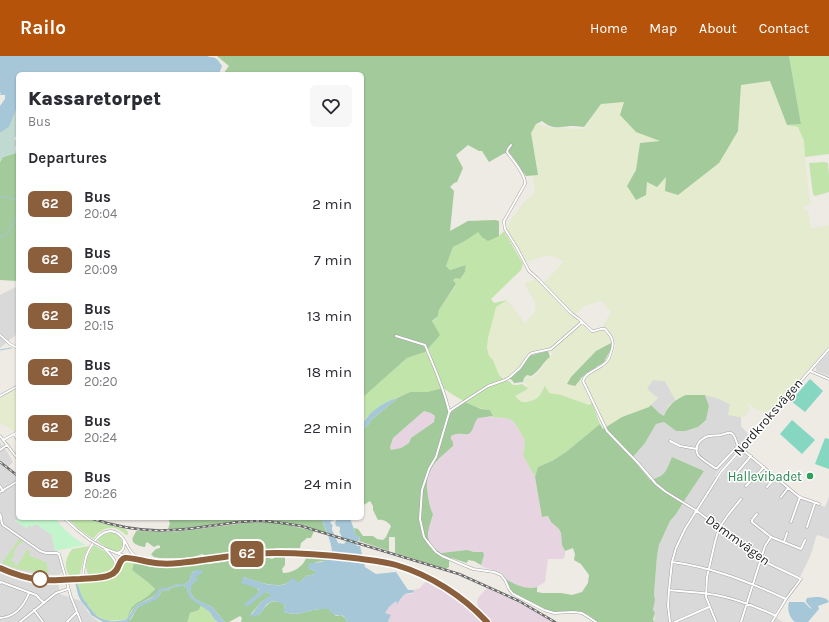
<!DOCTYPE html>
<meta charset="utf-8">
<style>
:root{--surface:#fff;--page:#f7f7f7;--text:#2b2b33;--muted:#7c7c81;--accent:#b45309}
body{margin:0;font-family:Karla,sans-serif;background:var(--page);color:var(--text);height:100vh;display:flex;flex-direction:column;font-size:15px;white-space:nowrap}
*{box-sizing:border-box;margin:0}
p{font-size:13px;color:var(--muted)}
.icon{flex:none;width:22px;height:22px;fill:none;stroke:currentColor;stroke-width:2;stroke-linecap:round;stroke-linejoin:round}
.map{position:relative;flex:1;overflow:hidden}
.panel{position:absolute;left:16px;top:16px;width:348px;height:448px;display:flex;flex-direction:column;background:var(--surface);border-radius:6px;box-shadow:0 1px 3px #0004}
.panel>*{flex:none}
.badge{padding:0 8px;border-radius:6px;font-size:14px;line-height:26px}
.map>.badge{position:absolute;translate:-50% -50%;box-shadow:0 0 0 2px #fff}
h2{padding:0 12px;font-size:15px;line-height:36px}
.round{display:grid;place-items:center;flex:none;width:42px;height:42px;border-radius:6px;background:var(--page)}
.headline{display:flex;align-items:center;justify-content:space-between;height:68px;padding:0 12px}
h1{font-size:19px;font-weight:800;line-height:30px}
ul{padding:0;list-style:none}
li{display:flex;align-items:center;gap:12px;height:56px;padding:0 12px}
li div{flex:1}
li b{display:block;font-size:15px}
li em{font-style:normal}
li .badge{min-width:44px;font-weight:700;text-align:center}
header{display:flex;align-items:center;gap:24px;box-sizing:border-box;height:56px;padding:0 20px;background:var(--accent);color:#fff}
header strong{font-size:19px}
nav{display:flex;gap:22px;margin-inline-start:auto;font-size:14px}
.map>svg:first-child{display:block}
</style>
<header>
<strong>Railo</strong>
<nav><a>Home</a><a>Map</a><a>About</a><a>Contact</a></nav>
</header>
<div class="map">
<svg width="829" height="566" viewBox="0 0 829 566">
<rect width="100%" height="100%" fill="#edebe3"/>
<!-- residential -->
<path fill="#dad9d9" d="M18,230V277L0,292V239Z
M829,296V320L816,315V311L819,307Z
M653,324L665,325L676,345L669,349L664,360L659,357L651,349L647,333L648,330Z
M705,339L717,342L730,348L729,354L734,360L741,361V370L748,378V382L726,408L719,414L715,421L719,423L727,412L742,396L744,395L799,442L825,451L829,441V483L818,479L816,481L810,501L801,519L773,560L783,566H654L655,557L653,554L655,544L654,538L657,500L659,489L670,465L676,458L686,442L704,415L672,401L666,416L659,422L650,424L632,402L645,387L656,368L664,366L676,375L698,371L706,364L709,350Z
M0,386L8,397L13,406L8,411L18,420V462H20L15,465L27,472L29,469L35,468L38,469L52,479L55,495H57L62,515L61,518L56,519H37L12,513L0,508Z
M0,515L32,524L58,525L60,538L81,545L90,559L99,566H0Z"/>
<!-- industrial -->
<path fill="#e6d5e1" d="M424,355L431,357L435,360L434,366L411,382L409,387L401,392L391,394L390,391L393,382Z
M483,361L507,362L512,364L518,372L525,385V388L523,396L535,421L542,461L548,460L551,466L559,473L561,477L562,489L565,495V500L563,503H548L545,526L537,531L531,532H525L511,527L506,523L502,517L483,511L481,509L483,496H474L467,494L441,497L436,493L429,486L428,483V474L433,458L430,451L427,437L426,425L430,414L441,401L451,383L450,380L456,378L460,377L464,379L473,372L475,365L478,362Z
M252,465H269L299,469L327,477V479L309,473L294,470L266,466L245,467L191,474L168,476V473L191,472Z
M426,525L451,538L472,554L478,550L477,546L478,542L487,532L526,550L552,566H389L385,557L389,551L396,545L397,547L403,540L407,537L412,538L413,537V534L420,532Z"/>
<!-- farmland -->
<path fill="#e5ebcf" d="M770,25L787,69L798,71L804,85L805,101L809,140L812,148L804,150V153L808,155L811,172L829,169V290L769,359L754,352L749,348L747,349L750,352L746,360L741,361L728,359L730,348L717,342L705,339L680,341L676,345L665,325L653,324L647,333L658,342L649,351L622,361L606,371L584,324L588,319L603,311L609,305L613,299L616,290L615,287L612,281L603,270L611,256L601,245L584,250L574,259L543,226L547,224L564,205L548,199L525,206L506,172L508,168L524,146L535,137L527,77L534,67L551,72L584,73L601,48L624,46L661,86L640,87L636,114L647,126L666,121L738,75L741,29Z
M536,223L566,255L583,268L588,275L592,276L603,274L605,276L609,282L611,286L596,295L571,321L575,330L580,324L591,347L589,349L561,339L549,337L547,334L542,335L541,339L537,343L527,346H520L515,340L521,337L528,331L524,326V323L527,319L531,322L537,318L548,303L553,299L549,292L528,297L526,299L523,306L519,312L509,320L504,322H502L499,319L493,304L489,300L487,292L488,282L495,251L507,244L525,267L535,255V246L527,233L525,227Z
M18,332V374L14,375L0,367V342Z"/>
<!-- grass -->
<path fill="#c1e4ab" d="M789,0H829V98L805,101L804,85L798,71L787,69L801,68Z
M824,106L828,107L829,120V136L815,140L813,138L809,107Z
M478,175L482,181L499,180L504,175L523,208L521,214L491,243L494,247L507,244L496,251L488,282L487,292L489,300L493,304L499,319L502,322L510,326L513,329H517L522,328L528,332L526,334L515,340C516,341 519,344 520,345C525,348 537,344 540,339C542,336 543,333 545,330L549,337L561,339L589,349L592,347L600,368L566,396L552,405L538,411L535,421L523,399L525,385L518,372L512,364L506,362L490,361L493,360L490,354C472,352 458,342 443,332L427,336H410L394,343L367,361L364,367L362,368V342L364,340L407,302L425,296L432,266L438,260L439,254L456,229L453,224L456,222L460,223L465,216L466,209L450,214L446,210L453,191L465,185Z
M67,462H87L105,468L124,472L128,476V478L127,479H126C114,467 102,471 93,483L78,472Z
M110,476C124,477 127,496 118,496C113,496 101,488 97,485L101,480Z
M20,482L23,485L21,488L19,487L13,497L15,498L11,504L15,507L14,509L17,510L26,496L27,493L30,495L29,498L30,500L45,506L47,507L48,517L17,513L2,507Z
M94,489C103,494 115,501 115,512C110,521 97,519 88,518C83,509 89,497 94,489Z
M89,490L84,500L80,518L77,519H69C63,509 66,502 72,493Z
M125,504L132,505L134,507L132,514C140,521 148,525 155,533L147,541L138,546L129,558L128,562L126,564L105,565L101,563L96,559L85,547L81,539L78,530L76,525C86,524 110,525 117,517C121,513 120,507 125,504Z
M201,549L210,556L214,563L218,566H187L188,564L190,557L199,554Z"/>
<!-- forest -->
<path fill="#a2ca9a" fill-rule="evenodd" d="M217,0H789L801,68L787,69L770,25L741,29L738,75L719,107L678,139L665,135L666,121L657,131L647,126L646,139L636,144L627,130L636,114L640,87L660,85L636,76L620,59L624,46L601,48L584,71C579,70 575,70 570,70C558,71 553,74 542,65L536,68L531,77L538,119L526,120L509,96L503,98L489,106L482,95H479L468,89L456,99L463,112L457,126L454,127L450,131L454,135L450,175L468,165L495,164L499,165V180L488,185L482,181L478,176L465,185L453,191L446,210L450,214L466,209L465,216L460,223L456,222L453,224L456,228L439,254L438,260L432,265L440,279L425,296L407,302L362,342V18H223L229,10Z
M16,97L18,98V225L0,224V106L3,101Z
M611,287L612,290L611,293L604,306L587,317L581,322L580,324L575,330L567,328L571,321L596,295Z
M548,295L550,301C542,307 540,315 531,320L527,319L524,322L523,326L514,327L512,324L508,322L521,312L529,301L532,299Z
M443,332L448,345V352L451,356L465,346L481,353L490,354L493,360L478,362C474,366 474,373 470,377C465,380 462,377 457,378C455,378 453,379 451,380V383L453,386V390C436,405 423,415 428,440C429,447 430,452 433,458C428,477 422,483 441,497L467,494L474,496H483L484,499L481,509L474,505L468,504L467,507L452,502L449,505V511L446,513L395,497V481H389V495L359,485L360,481L356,480L354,472L358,473L363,480H373L377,483L383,484L386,481L391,470C388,466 383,463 378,464L373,454V450L370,445L362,450V374L369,368L371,364L397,343V342L410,336H427ZM424,355L431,357L435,360L434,366L411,382L409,387L401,392L391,394L390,391L393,382Z
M686,339H705L709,350L706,364L698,371L685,375H676L664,366L656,368L645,387L632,402L650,424C666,420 666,415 672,401L704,415L686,442L676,458L670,465L659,489L657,500L654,538L655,544L653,554L655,557L653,563L654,566H597C593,562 587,557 581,556C571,555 560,558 550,556C541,554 517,541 511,534C508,531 507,528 506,523C515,529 526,534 537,531V536L542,537H561L572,539L582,536L588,527L589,519L581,508L574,504L575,498L573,492L565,495L562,489L561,477L559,473L551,466L548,460L542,461L535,421L538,411L552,405L566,396L600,368L603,373L622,361L649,351L651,349L659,357L664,360C668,349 676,343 686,339Z
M170,462H321L327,477L299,469L269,465L240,466L191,472L168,473L170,467L169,465Z
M266,466L283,468L314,475L311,482H307L301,487L300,492H278L268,494L249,492L236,494L221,498L206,500L202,498L194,501L182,502H160L154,501L151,498L156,493L160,492V490L158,489L154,491L147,486L146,487L145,491C140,490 130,488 133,481C134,479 135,478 136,475L168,476L191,474L245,467Z
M283,499L285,501V509L282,513L283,517C294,517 304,510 307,500L333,502L332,504L316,506L309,513L315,515V518L306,520L300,526L289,525C280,535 254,524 243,521L258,533L259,535L258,537L266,536L272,539L261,546L251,558H249L259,559C267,549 271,540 285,549L284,552V556C298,561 307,554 320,553C323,553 326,553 329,553L336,560L341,559L346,563L347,566H241L242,562L240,560L229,566H225L212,551L195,543L190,536L191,530L195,525L194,522L202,514C193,514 191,516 190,524L185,528H177L166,533L163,532L154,540L137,549L131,555L128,562C130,548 138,547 148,540C150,538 153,535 155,533C148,525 140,521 132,514L134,507C157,511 179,510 202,508C212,508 223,506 233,504C247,502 259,498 272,503L276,501Z
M182,529L187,532C188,541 194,545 201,549L199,554L190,557L188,564L187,566H127L131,563L137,552L157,542L159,540L162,534L168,535L171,532Z"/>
<!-- wetland -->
<path fill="#c1dad1" d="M18,52V79H17L14,83L18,85V88L15,91L16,97L3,101L0,106V77L9,71L16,54Z"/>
<!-- park -->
<path fill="#c2f5cc" d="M20,462H55C63,473 73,482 85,489L55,495L52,479L38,469L35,468L32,471L29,469L27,472L15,465Z"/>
<!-- pitch -->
<path fill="#85d7c1" d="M810,323L823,335L805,356L791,345Z
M792,364L815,384L802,398L780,378Z
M825,382L829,383V413L815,408Z"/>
<!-- water -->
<path fill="#a6c7d8" d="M0,0H208L209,1C217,1 218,4 222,10L219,18H18V52L16,54L9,71L0,77V50L5,43V39H0L1,37H0Z
M397,342V343L371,364L369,368L362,374V368C365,365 367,361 370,358C377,351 388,345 397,342Z
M321,462H331L332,465L330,466L333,470L332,471V474L334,478L338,487L344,488L346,485L344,482L342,481L339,475H340V471L336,470L335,467L337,463L332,465V462H350L356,479L360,481L359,484L356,487L357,490H360L365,511L376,518L396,516L408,534H413L414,536C412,537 410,537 408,537C403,538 400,544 397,548L396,545L389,551L385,557L391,559L388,565L389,566H347L346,563L342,559C335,560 332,559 329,553C326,553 323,553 320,553C306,554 299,561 284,556V552L285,549L276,545H273L267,548L259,559L251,561L249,558H252L261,546L271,539L266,536L247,551L244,548L258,537L259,533L241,527L243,521C254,524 270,531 282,529C286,529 289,524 293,522L298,526H300L306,520L315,518V515L309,513L308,511L310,507L322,506L325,504H332C334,490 326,474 321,462Z
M196,514H202L203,516L195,522L199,523C193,526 191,529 190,536L195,543L212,551L225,566H218L214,563L210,556L191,543L188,538L187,532L182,529L171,532L168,535L162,534L159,540L157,543L137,552L129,565L127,566H103L91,559C89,553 83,549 80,543C77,538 77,532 75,527L76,526C81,533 80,542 87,547L88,550C91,553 94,557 97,560C105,566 116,566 126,564C130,560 131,555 135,551C142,544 155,544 158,534L163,531L166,533L177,528H185L190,524L191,518Z
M815,541C820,541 826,541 829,546L818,550L819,553L808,566H795C789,561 787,553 789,546H804L810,552L812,553L806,546V544L807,542Z"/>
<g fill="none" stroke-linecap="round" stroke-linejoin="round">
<!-- stream -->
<path stroke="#a6c7d8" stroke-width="1" d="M0,140L18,144
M0,181L5,180L18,160
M17,289H18
M0,294L11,292"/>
<!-- minor casing -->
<g stroke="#a3a3a3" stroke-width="3">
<path id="minor" d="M511,89L508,93L507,96C513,104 526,119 525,128L504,165V167L505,173L517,192L529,215L537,222L572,258L579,263L592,275C597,275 600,272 605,273C612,281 615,286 611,296C610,300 608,305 605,307C598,314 585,316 583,325L607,375L638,407L656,428L666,436L697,455L761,504L801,523L786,543L772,566
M582,266L551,293L532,297L529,299L520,312L510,321L505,324L488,330L451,354L449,357L436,401L429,413L422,434L420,463L424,481L427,485L436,496L442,500L473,513L494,516L501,519L505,524L509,533L513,538L544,554L554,557L573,556L582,557L596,566
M0,279L10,288L18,292
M396,280L425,289C434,311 444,332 449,355
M810,315L829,323
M0,340L18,330
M14,378L18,384
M0,380L18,403
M3,384L18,376
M670,385L680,390L697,393
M738,390C736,386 735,378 731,377C728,376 724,378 721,379C717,380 713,379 709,380C701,382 693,390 698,399C701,403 711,409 715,412H717L738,390L798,440L802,442L819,448
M0,394L7,389
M734,420L751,400
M0,430L3,435
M746,430L764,411
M767,431L776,421
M0,436L18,425
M781,441L788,432
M0,458C2,462 0,465 3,469L40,495L46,497H57L59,498L71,541L81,566
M757,458L752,464V466L771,481L801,493L805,484
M64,462L76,473L90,484
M791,466L800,441
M807,471L815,447
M784,486L787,477
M97,488C105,493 114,496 122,499C167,515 203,502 248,498C284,495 321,498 357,503C370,504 384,505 396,509C430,519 463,541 488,566
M105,493C111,500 118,505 116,515
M116,497C124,496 124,491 124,484
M672,506C712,511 749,526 786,543
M0,512L22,520L40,524L83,523L102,521L111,519L117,514L122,504L128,502
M38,522L99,520
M83,523C83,515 84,508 86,501C90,489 103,469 117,477C125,481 126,490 132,497C135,500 138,502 142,504
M0,527L1,526L36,539L44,547
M669,534C685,536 701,536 716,539C737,543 757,551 776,560
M34,554L43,566
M0,562C15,561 24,550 29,537
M20,566L56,537L68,533
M67,566L77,556
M670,566L668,550L669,534L672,506L676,492L685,473L721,416L829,293
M675,566L709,551
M716,566L706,541L707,521L715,486L719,472L728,459L741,443
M741,566L765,490L771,481"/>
</g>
<!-- minor -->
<use href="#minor" stroke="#fff" stroke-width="2"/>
<!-- rail casing -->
<g stroke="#6a6a6a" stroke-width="2.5">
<path id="rail" d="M0,406L18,420
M90,462C117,471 144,476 172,474C203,473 233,464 264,465C277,466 289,468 301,470L459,518L519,545L555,566"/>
</g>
<!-- rail -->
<use href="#rail" stroke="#fff" stroke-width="1" stroke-dasharray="3" stroke-linecap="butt"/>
<!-- minor-bridge casing -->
<g stroke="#a3a3a3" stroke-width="3" stroke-linecap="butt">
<path id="minor-bridge" d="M90,484L97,488"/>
</g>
<!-- minor-bridge -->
<use href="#minor-bridge" stroke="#fff" stroke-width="2"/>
</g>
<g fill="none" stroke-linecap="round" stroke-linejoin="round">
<!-- line casing -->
<g stroke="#fff" stroke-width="9">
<path id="line" d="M0,512C13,518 26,522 41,524C53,525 67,523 80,523C89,522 101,523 110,519C121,515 117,504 125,502C130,501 143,505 149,506C159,508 169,508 179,507C202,505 225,500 248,498C284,495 319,498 354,502C368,504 383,505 396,509C430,519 463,540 487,566"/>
</g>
<!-- line -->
<use href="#line" stroke="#8b5e3c" stroke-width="6"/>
</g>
<!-- markers -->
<circle fill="#2e9e5b" stroke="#fff" stroke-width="1.5" cx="810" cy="420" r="4"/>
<circle fill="#fff" stroke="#8b5e3c" stroke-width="2" cx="40" cy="523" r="8"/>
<g text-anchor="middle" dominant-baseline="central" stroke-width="3" stroke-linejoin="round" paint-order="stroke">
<!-- street labels -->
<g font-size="13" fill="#1c1c1c" stroke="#fff">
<text transform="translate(768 361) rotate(-49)">Nordkroksvägen</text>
<text transform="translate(738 484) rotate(36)">Dammvägen</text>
</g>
<!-- leisure labels -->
<g font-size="13" fill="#27864d" stroke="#fff" text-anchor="end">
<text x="802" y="420">Hallevibadet</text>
</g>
</g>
</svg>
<b class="badge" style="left:247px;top:498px;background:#8b5e3c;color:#fff">62</b>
<section class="panel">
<div class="headline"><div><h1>Kassaretorpet</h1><p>Bus</p></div><a class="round"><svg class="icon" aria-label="heart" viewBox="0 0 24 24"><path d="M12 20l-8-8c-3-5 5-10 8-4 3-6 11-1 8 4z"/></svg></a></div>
<h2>Departures</h2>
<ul>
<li><span class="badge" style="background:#8b5e3c;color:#fff">62</span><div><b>Bus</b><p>20:04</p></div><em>2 min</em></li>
<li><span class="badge" style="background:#8b5e3c;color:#fff">62</span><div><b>Bus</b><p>20:09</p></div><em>7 min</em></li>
<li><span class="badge" style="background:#8b5e3c;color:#fff">62</span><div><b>Bus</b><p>20:15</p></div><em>13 min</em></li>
<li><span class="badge" style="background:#8b5e3c;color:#fff">62</span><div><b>Bus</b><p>20:20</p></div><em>18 min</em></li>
<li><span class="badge" style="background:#8b5e3c;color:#fff">62</span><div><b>Bus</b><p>20:24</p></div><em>22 min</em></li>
<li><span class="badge" style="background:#8b5e3c;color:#fff">62</span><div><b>Bus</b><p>20:26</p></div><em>24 min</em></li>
</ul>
</section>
</div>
